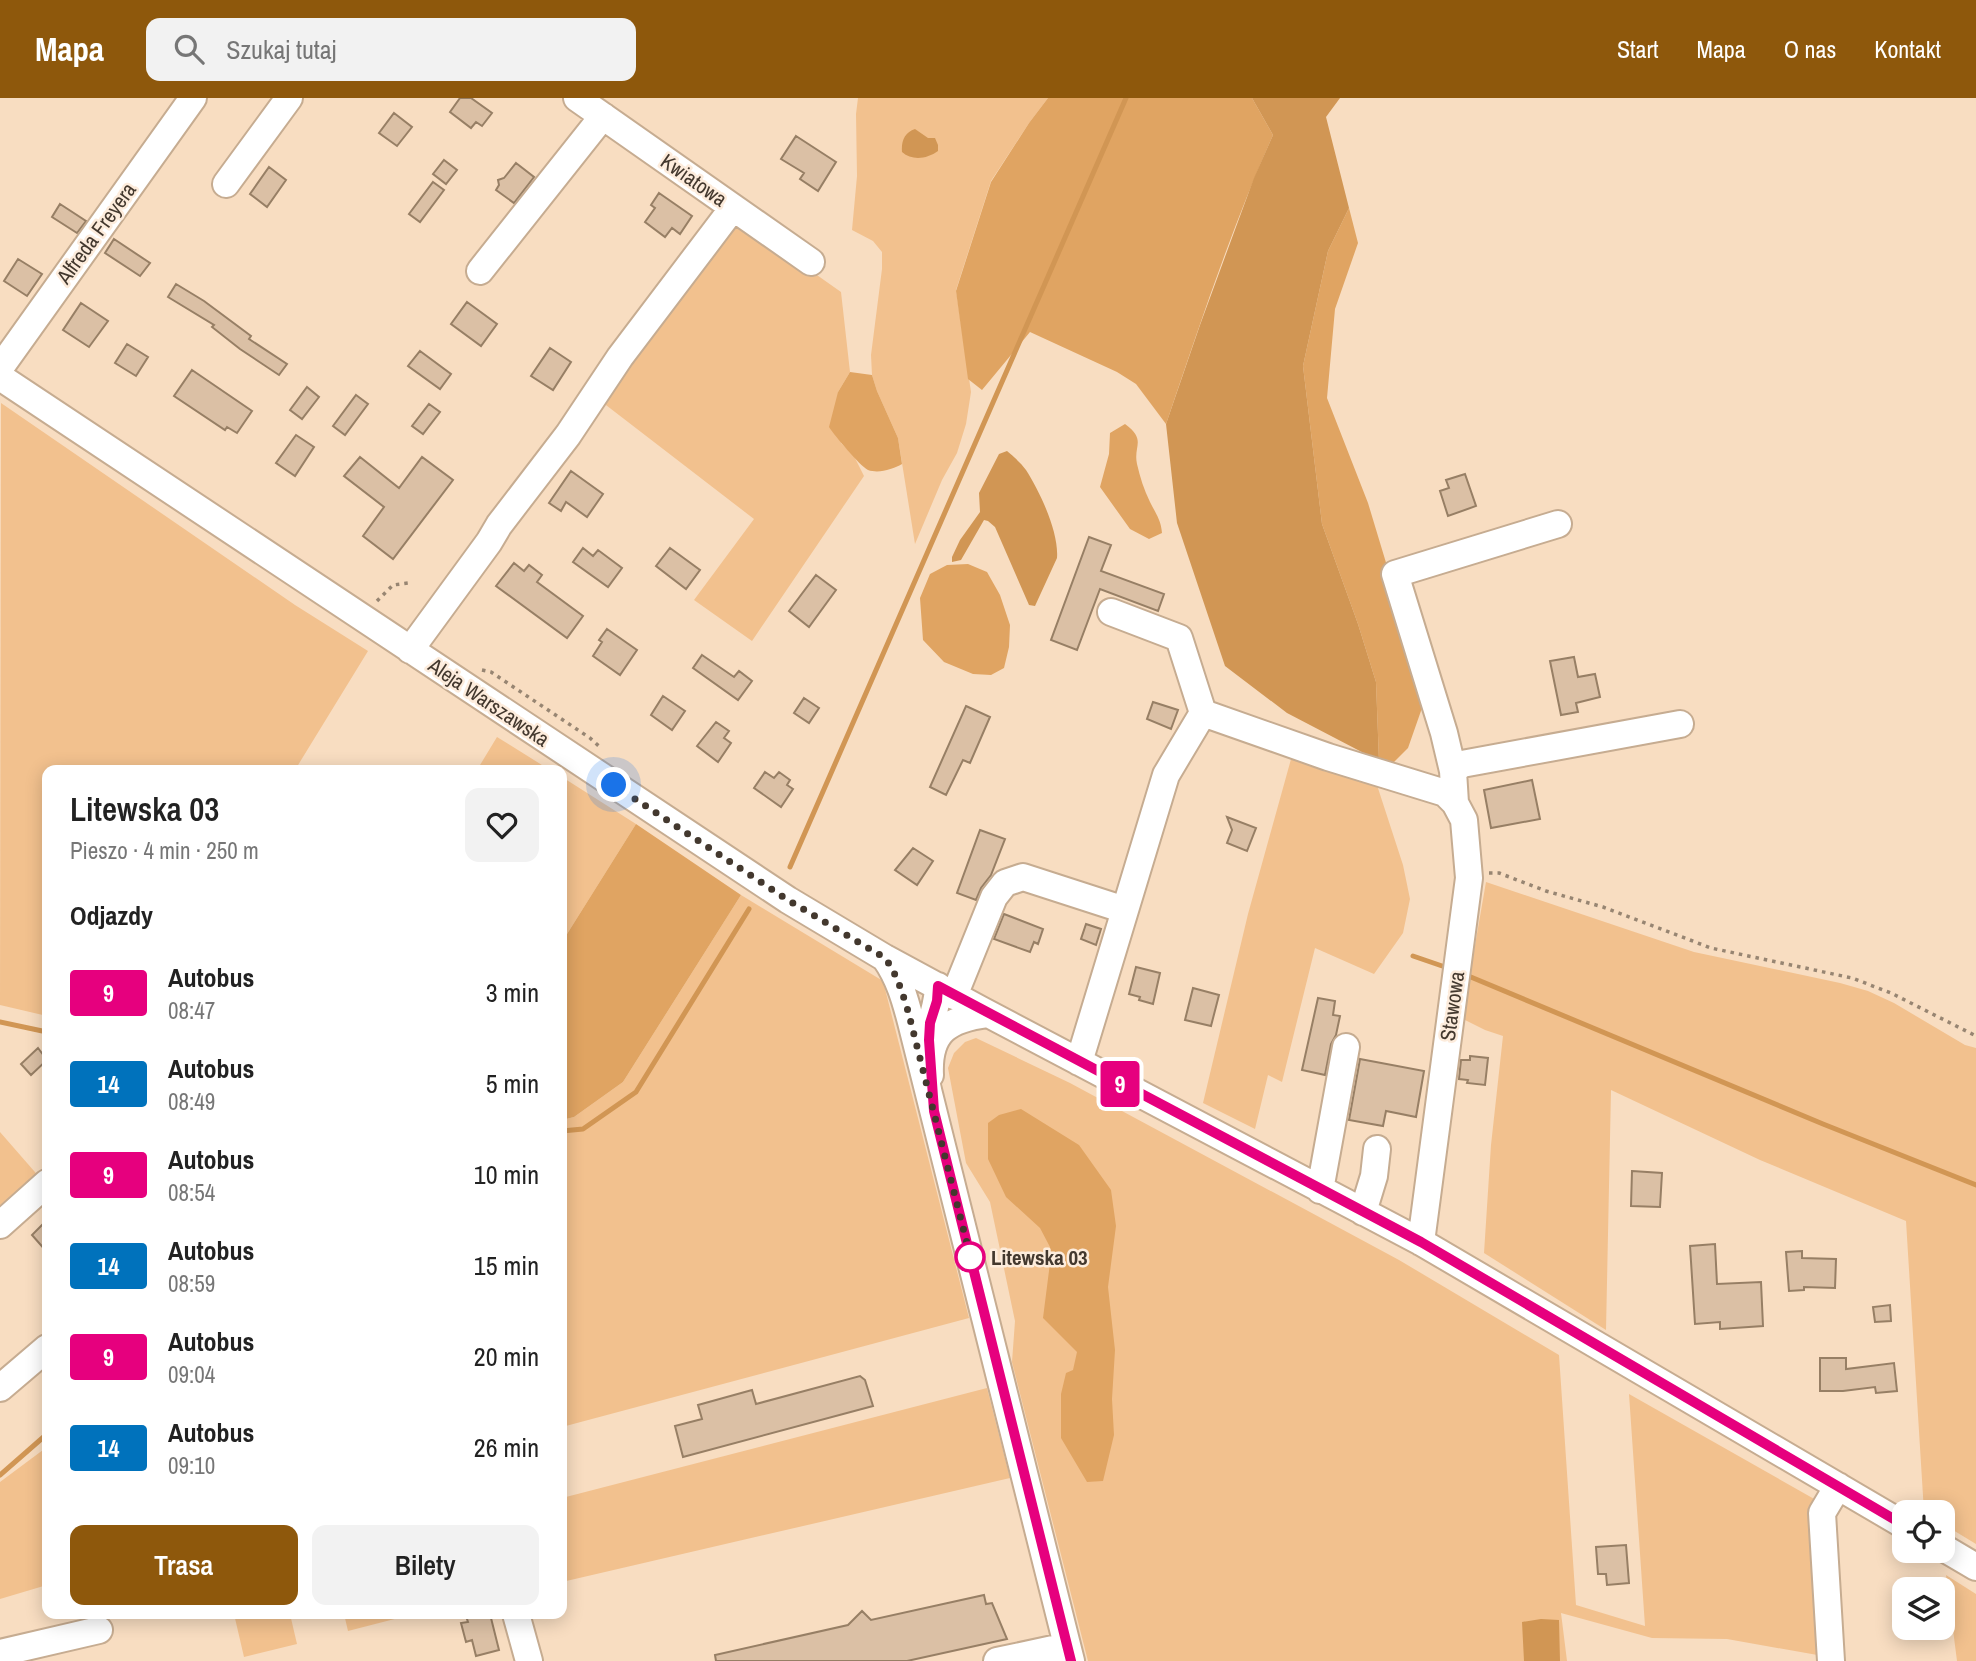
<!DOCTYPE html>
<html lang="pl">
<meta charset="utf-8">
<style>
:root{--surface:#fff;--page:#f2f2f2;--text:#222;--muted:#767676;--accent:#8e580c}
body{margin:0;font-family:"Archivo Narrow",sans-serif;background:var(--page);color:var(--text);height:100vh;display:flex;flex-direction:column;font-size:26px;white-space:nowrap}
*{box-sizing:border-box;margin:0}
p{font-size:23px;color:var(--muted)}
.icon{flex:none;width:38px;height:38px;fill:none;stroke:currentColor;stroke-width:2;stroke-linecap:round;stroke-linejoin:round}
.map{position:relative;flex:1;overflow:hidden}
.details{position:absolute;left:42px;top:667px;width:525px;height:854px;display:flex;flex-direction:column;background:var(--surface);border-radius:14px;box-shadow:0 4px 18px #0003}
.details>*{flex:none}
.badge{padding:0 14px;border-radius:5px;font-size:24px;line-height:46px}
.tools{position:absolute;left:1892px;top:1402px;display:grid;gap:14px}
.tools a{display:grid;place-items:center;width:63px;height:63px;border-radius:14px;background:var(--surface);box-shadow:0 4px 18px #0003;font-size:35px}
.you{position:absolute;width:35px;height:35px;margin:-18px;border:5px solid #fff;border-radius:50%;background:#1a73e8;box-shadow:0 0 0 10px #1a73e833}
.map>.badge{position:absolute;translate:-50% -50%;box-shadow:0 0 0 4px #fff}
h2{padding:0 28px;font-size:26px;line-height:63px}
.round{display:grid;place-items:center;flex:none;width:74px;height:74px;border-radius:14px;background:var(--page)}
.summary{display:flex;align-items:center;justify-content:space-between;height:119px;padding:0 28px}
h1{font-size:33px;font-weight:600;line-height:52px}
.cta{display:flex;gap:14px;margin-top:auto;padding:14px 28px}
.cta a{flex:1;height:80px;border-radius:14px;background:var(--accent);color:#fff;font-size:28px;font-weight:600;line-height:80px;text-align:center}
.cta a+a{background:var(--page);color:var(--text)}
ul{padding:0;list-style:none}
li{display:flex;align-items:center;gap:21px;height:91px;padding:0 28px}
li div{flex:1}
li b{display:block;font-size:26px}
li em{font-style:normal}
li .badge{min-width:77px;font-weight:700;text-align:center}
header{display:flex;align-items:center;gap:42px;box-sizing:border-box;height:98px;padding:0 35px;background:var(--accent);color:#fff}
header strong{font-size:33px}
nav{display:flex;gap:38px;margin-inline-start:auto;font-size:24px}
.search{width:490px;height:63px;background:var(--page);display:flex;align-items:center;gap:18px;box-sizing:border-box;padding:0 24px;border-radius:14px;color:var(--muted);font-size:26px}
.map>svg:first-child{display:block}
</style>
<header>
<strong>Mapa</strong>
<div class="search"><svg class="icon" aria-label="search" viewBox="0 0 24 24"><circle cx="10" cy="10" r="6"/><path d="M15 15l6 6"/></svg>Szukaj tutaj</div>
<nav><a>Start</a><a>Mapa</a><a>O nas</a><a>Kontakt</a></nav>
</header>
<div class="map">
<svg width="1976" height="1563" viewBox="0 0 1976 1563">
<rect width="100%" height="100%" fill="#f8ddc1"/>
<!-- green -->
<path fill="#f2c18e" d="M858,0H1048L1029,25L991,83L956,192L971,294L966,326L957,355L942,382L915,446L898,340L877,293L872,277L871,257L882,171V154L873,143L852,132L857,78L856,16Z
M736,120L841,194L850,274L838,294L841,345L854,358L864,378L752,543L694,502L754,421L602,304Z
M1,305L295,507L368,553L295,672H47V918L0,907Z
M497,639L550,672H477Z
M1293,654L1375,681L1403,767L1410,801L1403,835L1374,876L1315,850L1282,984L1268,977L1255,1031L1203,1005L1248,816Z
M562,679L636,726L562,844Z
M1486,784L1694,854L1840,885L1868,893L1894,905L1965,947L1976,950V1446L1943,1426L1942,1414H1924L1906,1123L1760,1062L1611,992L1606,1232L1484,1155L1491,1047L1503,938L1485,932L1459,919L1469,882Z
M741,797L883,883L969,1220L562,1329V1022L574,1019L623,984Z
M976,940L1070,985L1399,1162L1559,1257L1576,1507L1645,1528L1629,1296L1816,1402L1823,1558L1727,1541L1652,1540L1561,1515L1567,1563H1088L1012,1264L1015,1223L990,1104L966,1065L948,970L954,955L965,944Z
M0,1034L41,1081L0,1118Z
M987,1290L1010,1380L562,1484V1400Z
M47,1349V1487L0,1501V1384Z
M1946,1477L1976,1496V1563H1957Z
M234,1516H290L297,1546L244,1559Z
M344,1516H414L348,1533Z"/>
<!-- forest -->
<path fill="#e0a462" d="M1048,0H1252L1273,37C1231,131 1199,229 1166,326L1136,286L1117,274L1030,234L982,292L968,281L956,193L991,84L1029,25Z
M1349,110L1358,145L1335,211L1327,300L1368,405L1413,554L1422,610L1408,650L1392,666L1379,663L1376,584L1358,526L1322,426L1303,268L1328,153Z
M850,274L872,277L877,293L898,340L902,366C893,371 879,376 868,372C859,367 835,338 829,329L838,294Z
M1125,326C1147,342 1133,348 1137,366C1140,379 1144,392 1150,404C1156,416 1161,422 1162,435L1149,441L1130,431L1100,389L1109,356L1110,335Z
M968,466L987,474L1000,497L1010,527L1009,549L1004,570L991,577L973,576L944,564L923,542L920,500L930,476L947,467Z
M636,726L741,797L623,984L574,1019L562,1022V844Z
M1021,1011L1079,1047L1111,1092L1116,1128L1108,1189L1115,1252L1112,1301L1114,1337L1103,1383L1087,1384L1061,1340V1296L1066,1275L1073,1272L1077,1254L1043,1220L1050,1165V1149L1040,1130L1006,1099L988,1061V1025L999,1017Z"/>
<!-- water -->
<path fill="#d19654" d="M1252,0H1340L1326,19L1349,110L1328,153L1303,268L1322,426L1358,526L1376,584L1379,663L1287,615L1225,568L1177,425L1166,326L1200,227L1254,80L1273,37Z
M915,31L928,40H935L938,47V53C927,61 912,63 902,54C901,43 905,34 915,31Z
M1007,353C1014,359 1021,365 1026,372C1040,394 1059,434 1057,460L1035,508L1029,507L995,429L988,423L984,422L961,462L952,464V459L960,442L980,414L979,395L999,356Z
M1541,1521L1559,1522L1560,1563H1524L1522,1524Z"/>
<g fill="none" stroke-linecap="round" stroke-linejoin="round">
<!-- stream -->
<path stroke="#d19654" stroke-width="5" d="M790,769L1126,0
M1413,858L1448,870
M1466,877L1823,1026L1976,1087
M0,924L47,934
M562,1033L583,1031L636,994L749,811
M0,1377L47,1336"/>
</g>
<!-- building -->
<path fill="#dbc0a5" stroke="#977f65" stroke-width="2" d="M460,0H471L492,15L482,28L476,24L471,30L450,14Z
M394,15L412,29L397,48L379,35Z
M796,38L836,64L818,93L800,81L804,75L781,61Z
M444,62L457,72L446,86L433,76Z
M516,65L534,79L514,105L496,92L499,87L498,82L504,80Z
M269,69L286,82L267,109L250,96Z
M433,84L444,92L420,124L409,116Z
M659,95L692,118L680,136L672,130L665,139L645,124L655,110L651,107Z
M60,106L86,123L77,135L52,119Z
M114,141L150,165L140,178L105,155Z
M18,161L42,176L27,198L4,183Z
M176,186L204,203L251,238L249,241L287,266L279,277L240,251L212,229L214,227L168,199Z
M467,204L497,226L481,248L451,226Z
M81,205L108,223L89,249L63,232Z
M127,246L148,259L136,278L115,265Z
M550,250L571,264L553,292L531,278Z
M420,253L451,276L440,291L408,268Z
M192,272L252,313L237,335L227,329L225,332L174,298Z
M307,289L319,299L302,321L290,312Z
M356,297L368,306L345,337L333,328Z
M429,306L440,314L423,336L412,328Z
M296,337L314,349L295,378L276,365Z
M360,359L399,390L422,359L453,382L393,461L363,438L384,409L344,378Z
M571,373L603,396L587,419L566,404L561,413L549,405Z
M1465,376L1476,408L1448,418L1440,393L1449,390L1446,382Z
M1089,439L1111,447L1101,473L1164,496L1158,513L1100,491L1077,552L1051,542Z
M583,450L593,458L598,452L622,470L608,489L573,464Z
M670,450L700,472L686,491L656,468Z
M514,465L524,473L529,467L542,477L537,484L583,518L567,540L496,488Z
M816,477L836,492L809,529L789,513Z
M607,531L637,552L620,577L593,558L602,544L599,542Z
M702,557L734,579L739,573L752,583L738,602L693,570Z
M1574,559L1578,579L1595,576L1600,599L1576,605L1578,614L1561,617L1550,563Z
M663,598L685,613L672,632L651,617Z
M804,600L819,610L809,625L794,615Z
M1153,604L1178,612L1171,631L1147,621Z
M966,608L990,619L970,665L963,662L946,697L930,689Z
M716,624L729,633L724,640L731,645L718,664L697,648Z
M765,674L774,680L779,674L790,682L787,687L793,691L781,709L754,690Z
M1532,682L1540,721L1491,730L1484,692Z
M1227,719L1256,730L1247,753L1227,745L1232,732Z
M980,732L1005,741L991,777L981,790L976,802L957,795Z
M913,750L933,763L917,787L895,772Z
M1004,816L1043,831L1038,846L1034,844L1030,854L994,841Z
M1086,826L1101,831L1096,847L1081,841Z
M1136,869L1160,875L1153,906L1139,902L1140,899L1129,896Z
M1193,890L1219,897L1211,928L1185,922Z
M1318,900L1335,903L1333,917L1340,918L1336,937L1331,946L1325,977L1302,972Z
M38,950L47,962L31,977L21,966Z
M1470,958L1488,960L1485,987L1467,985L1468,982L1459,981L1461,962H1470Z
M1360,961L1424,973L1416,1019L1386,1013L1383,1028L1349,1022Z
M1632,1073L1662,1075L1660,1109L1631,1108Z
M47,1122V1154L32,1137Z
M1715,1146L1717,1186L1761,1184L1763,1228L1720,1231V1224L1695,1226L1690,1148Z
M1802,1153V1160L1836,1161L1835,1190L1804,1189V1192L1789,1193L1786,1154Z
M1890,1207L1891,1223L1875,1224L1873,1209Z
M1820,1260H1846V1271L1894,1265L1897,1293L1876,1295L1875,1289L1843,1293H1820Z
M860,1278L865,1282L873,1308L683,1359L675,1328L702,1321L698,1307L752,1292L756,1306Z
M1626,1447L1629,1485L1607,1487L1606,1476H1598L1596,1449Z
M984,1497L986,1506L992,1505L1007,1541L907,1563H716L715,1557L848,1527L862,1513L871,1522Z
M478,1516H490L499,1552L476,1558L472,1542L466,1544L461,1525L468,1524L466,1518Z"/>
<g fill="none" stroke-linecap="round" stroke-linejoin="round">
<!-- minor casing -->
<g stroke="#c6ac91" stroke-width="30">
<path id="minor" d="M577,0L811,164
M226,86L289,0
M480,173L603,18
M0,270L193,0
M0,279L788,802L885,860L981,912L1421,1144L1904,1427
M410,552L489,444L499,427L568,337L620,259L726,119L731,109
M1203,615L1328,659L1445,695L1455,705
M1453,673L1462,666L1680,626
M885,860C899,880 905,901 911,924L1071,1563
M954,898L994,799L1005,785L1023,779L1125,812
M930,952C926,926 938,912 938,888
M1079,964L1166,677L1203,615L1179,540L1111,514
M930,977C928,934 948,921 987,916
M1320,1092L1346,949
M1363,1114L1374,1078L1377,1051
M0,1127L47,1085
M1421,1144L1469,780L1464,722L1455,705L1453,673L1444,635L1395,476L1558,426
M0,1290L47,1250
M1942,1449L1976,1469
M516,1516L529,1563
M0,1555L99,1532
M997,1563L1067,1548
M1831,1563L1822,1415L1838,1388"/>
</g>
<!-- path -->
<path stroke="#978572" stroke-width="3.5" stroke-dasharray="3.5 5" stroke-linecap="butt" d="M377,503L393,487L408,485
M482,572L491,574L590,640L601,650
M1489,775H1499L1546,793L1603,809L1711,850L1852,880L1891,895L1976,938"/>
<!-- minor -->
<use href="#minor" stroke="#fff" stroke-width="26"/>
</g>
<g fill="none" stroke-linecap="round" stroke-linejoin="round">
<!-- line casing -->
<g stroke="#fff" stroke-width="16">
<path id="line" d="M1071,1563L934,1013L929,942L930,925L937,903L938,888L1421,1144L1904,1427"/>
</g>
<!-- line -->
<use href="#line" stroke="#e6007e" stroke-width="10"/>
<!-- walk -->
<path stroke="#43382e" stroke-width="7" stroke-dasharray="0 12.6" d="M614,687L788,802L885,860C897,876 902,894 908,913L971,1161L970,1159"/>
</g>
<!-- markers -->
<circle fill="#fff" stroke="#e6007e" stroke-width="3.5" cx="970" cy="1159" r="14"/>
<g text-anchor="middle" dominant-baseline="central" stroke-width="5" stroke-linejoin="round" paint-order="stroke">
<!-- street labels -->
<g font-size="21" fill="#43382e" stroke="#fdecdc">
<text transform="translate(694 82) rotate(35)">Kwiatowa</text>
<text transform="translate(96 135) rotate(-54)">Alfreda Freyera</text>
<text transform="translate(489 604) rotate(34)">Aleja Warszawska</text>
<text transform="translate(1452 908) rotate(-82)">Stawowa</text>
</g>
<!-- stop labels -->
<g font-size="21" font-weight="bold" fill="#43382e" stroke="#fdecdc" text-anchor="start">
<text x="991" y="1159">Litewska 03</text>
</g>
</g>
</svg>
<div class="tools">
<a><svg class="icon" aria-label="locate" viewBox="0 0 24 24"><circle cx="12" cy="12" r="6"/><path d="M12 2v4M12 18v4M2 12h4M18 12h4"/></svg></a>
<a><svg class="icon" aria-label="layers" viewBox="0 0 24 24"><path d="M12 4l9 5-9 5-9-5zM3 14l9 5 9-5"/></svg></a>
</div>
<div class="you" style="left:614px;top:687px"></div>
<b class="badge" style="left:1120px;top:986px;background:#e6007e;color:#fff">9</b>
<section class="details">
<div class="summary"><div><h1>Litewska 03</h1><p>Pieszo · 4 min · 250 m</p></div><a class="round"><svg class="icon" aria-label="heart" viewBox="0 0 24 24"><path d="M12 20l-8-8c-3-5 5-10 8-4 3-6 11-1 8 4z"/></svg></a></div>
<h2>Odjazdy</h2>
<ul>
<li><span class="badge" style="background:#e6007e;color:#fff">9</span><div><b>Autobus</b><p>08:47</p></div><em>3 min</em></li>
<li><span class="badge" style="background:#0072bc;color:#fff">14</span><div><b>Autobus</b><p>08:49</p></div><em>5 min</em></li>
<li><span class="badge" style="background:#e6007e;color:#fff">9</span><div><b>Autobus</b><p>08:54</p></div><em>10 min</em></li>
<li><span class="badge" style="background:#0072bc;color:#fff">14</span><div><b>Autobus</b><p>08:59</p></div><em>15 min</em></li>
<li><span class="badge" style="background:#e6007e;color:#fff">9</span><div><b>Autobus</b><p>09:04</p></div><em>20 min</em></li>
<li><span class="badge" style="background:#0072bc;color:#fff">14</span><div><b>Autobus</b><p>09:10</p></div><em>26 min</em></li>
</ul>
<div class="cta"><a>Trasa</a><a>Bilety</a></div>
</section>
</div>
